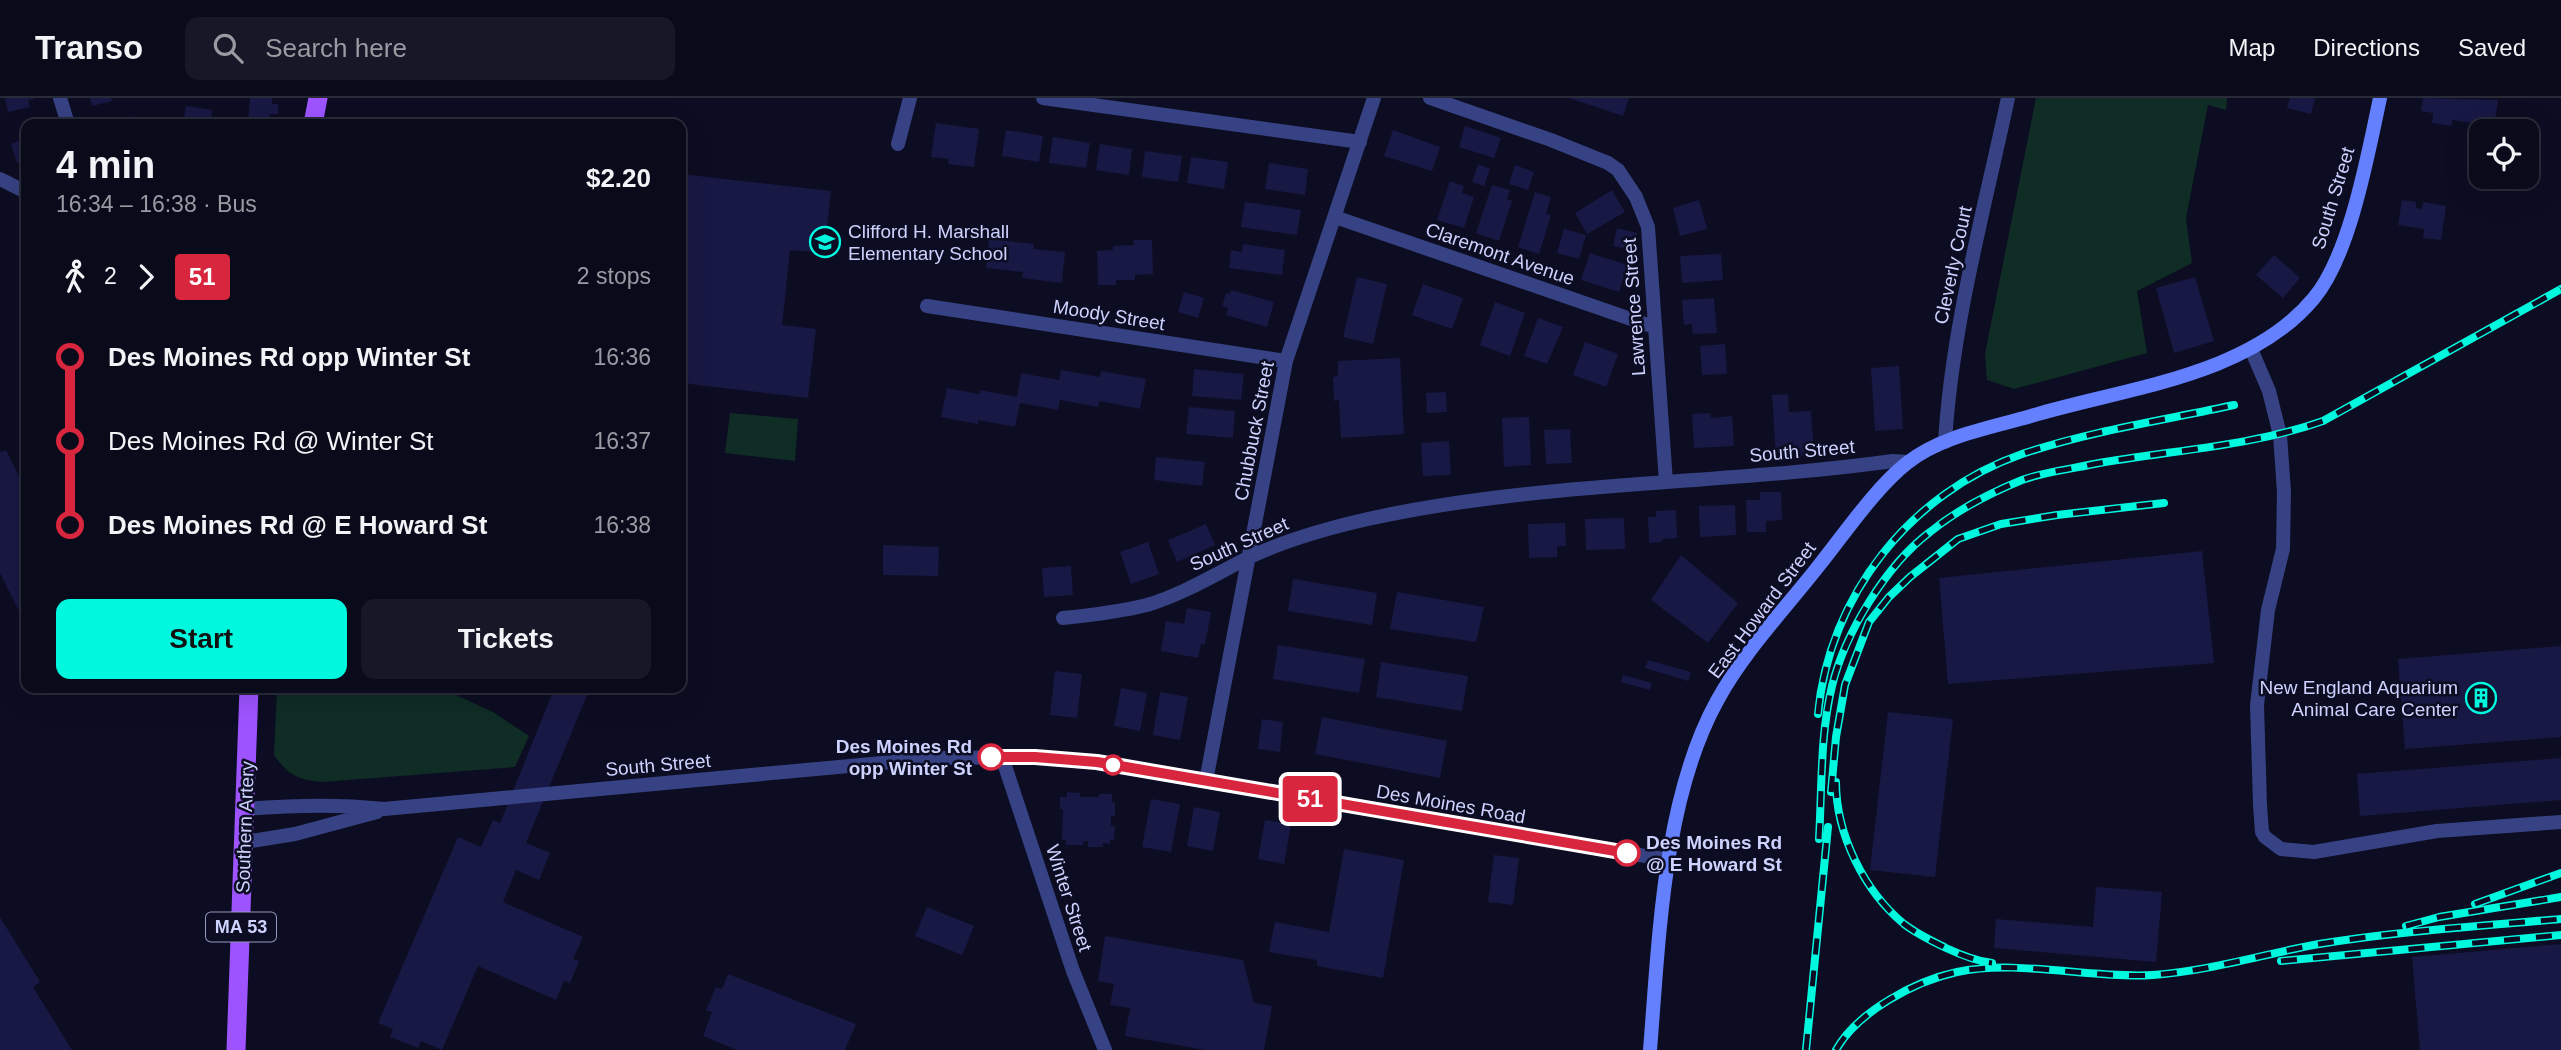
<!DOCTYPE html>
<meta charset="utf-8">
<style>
:root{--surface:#090a1a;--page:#171827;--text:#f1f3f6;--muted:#999aa2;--line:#292b39;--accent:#00f8df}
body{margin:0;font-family:Helvetica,sans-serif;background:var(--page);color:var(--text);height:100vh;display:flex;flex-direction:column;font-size:26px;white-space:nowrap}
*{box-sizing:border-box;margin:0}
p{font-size:23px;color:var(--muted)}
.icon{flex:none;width:38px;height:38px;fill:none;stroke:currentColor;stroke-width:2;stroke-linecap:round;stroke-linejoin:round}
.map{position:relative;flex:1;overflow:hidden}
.panel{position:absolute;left:21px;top:21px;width:665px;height:574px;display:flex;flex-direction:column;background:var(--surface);border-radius:14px;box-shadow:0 7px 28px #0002,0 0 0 2px var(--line)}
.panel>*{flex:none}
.badge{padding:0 14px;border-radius:5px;font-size:24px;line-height:46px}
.buttons{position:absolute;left:2469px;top:21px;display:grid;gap:14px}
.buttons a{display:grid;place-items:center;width:70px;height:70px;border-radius:14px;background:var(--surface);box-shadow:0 7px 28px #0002,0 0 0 2px var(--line);font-size:35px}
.map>.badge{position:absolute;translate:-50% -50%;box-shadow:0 0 0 4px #fff}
.legs{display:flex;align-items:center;gap:10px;height:77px;padding:0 35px;font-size:23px}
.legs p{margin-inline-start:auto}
.head{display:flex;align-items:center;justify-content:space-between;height:119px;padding:0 35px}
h1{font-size:38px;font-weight:800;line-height:52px}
.cta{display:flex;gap:14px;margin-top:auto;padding:14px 35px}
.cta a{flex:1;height:80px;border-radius:14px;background:var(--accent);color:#111;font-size:28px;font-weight:800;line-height:80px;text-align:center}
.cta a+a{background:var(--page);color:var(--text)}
ul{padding:0 35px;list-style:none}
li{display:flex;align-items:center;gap:24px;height:84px;font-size:26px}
li i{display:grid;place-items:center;width:10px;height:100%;margin:0 9px;background:currentColor}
li i::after{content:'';width:18px;height:18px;margin:-9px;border:5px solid;border-radius:50%;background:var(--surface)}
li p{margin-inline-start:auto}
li:first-child i{background:linear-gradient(#0000 50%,currentColor 0)}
li:last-child i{background:linear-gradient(currentColor 50%,#0000 0)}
header{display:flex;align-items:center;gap:42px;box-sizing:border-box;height:98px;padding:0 35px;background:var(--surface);border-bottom:2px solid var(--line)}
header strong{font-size:33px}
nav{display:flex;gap:38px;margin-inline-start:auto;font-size:24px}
.search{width:490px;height:63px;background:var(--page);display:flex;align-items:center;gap:18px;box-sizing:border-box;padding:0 24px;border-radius:14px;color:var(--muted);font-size:26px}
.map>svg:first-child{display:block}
</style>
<header>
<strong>Transo</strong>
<div class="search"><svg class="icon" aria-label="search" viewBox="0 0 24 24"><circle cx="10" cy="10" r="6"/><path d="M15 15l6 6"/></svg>Search here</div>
<nav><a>Map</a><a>Directions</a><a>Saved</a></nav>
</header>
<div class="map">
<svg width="2561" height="952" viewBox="0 0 2561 952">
<rect width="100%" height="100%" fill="#0c0d22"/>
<!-- green -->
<path fill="#0f2c25" d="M2036,0H2227L2226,12L2208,7L2186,120L2192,165L2137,193L2147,255L2014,291L1987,282L1985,256Z
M730,315L798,321L795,363L725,355Z
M277,590H441L493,614L529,638L515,669L322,684C297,681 289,678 274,657Z"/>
<!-- building -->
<path fill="#181844" d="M5,0H34V1L28,2L30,9L8,14Z
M90,0H111L112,3L92,8Z
M250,0H272V6H278V16H270V26H248Z
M1569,0H1629L1623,18Z
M2290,0H2315L2311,16L2287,10Z
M2423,0L2498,2L2494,28L2452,22V28L2432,25L2433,15L2421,13Z
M186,8L212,12L210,25L184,20Z
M130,18L132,26H101V25Z
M936,25L979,31L974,69L948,66L949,61L931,59Z
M1465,28L1501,40L1494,60L1459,49Z
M1006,32L1043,38L1039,64L1002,58Z
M1393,32L1440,49L1432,73L1384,58Z
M1053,39L1090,45L1086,70L1049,65Z
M26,40V62L17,65L11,46Z
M1100,46L1132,51L1129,77L1096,72Z
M1145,53L1182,58L1178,84L1142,79Z
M1191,59L1228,64L1224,91L1187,85Z
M1269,65L1308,71L1305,97L1265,91Z
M1478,66L1490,71L1484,88L1472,84Z
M1515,67L1534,74L1528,92L1509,86Z
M681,76L831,93L824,155L790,152L782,227L816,231L808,300L681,285Z
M1450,83L1464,88L1462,95L1474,99L1464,130L1437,122Z
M1492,87L1510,92L1507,101L1512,103L1499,143L1476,135Z
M1612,92L1625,114L1587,136L1575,115Z
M1535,94L1551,99L1546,116L1551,117L1539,156L1518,149Z
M1699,102L1707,131L1680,138L1673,110Z
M2402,102L2416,104V110L2422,111L2423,104L2446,108L2441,142L2423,140L2424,131L2398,127Z
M1245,104L1301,112L1297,137L1241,129Z
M1617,130L1637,135L1633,152L1613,148Z
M1564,131L1586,137L1579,161L1557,155Z
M989,141L1034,146L1033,151L1065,154L1062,185L1022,180L1023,174L986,170Z
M1133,142H1152L1153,176L1135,177V182H1116V187H1098L1097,153L1113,152V148L1134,147Z
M1243,146L1285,152L1282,177L1229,170L1231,152L1242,154Z
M1590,155L1627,167L1619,194L1581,182Z
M1721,156L1723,182L1682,185L1680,158Z
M2274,157L2300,180L2283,200L2256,177Z
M1357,179L1387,186L1373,246L1343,239Z
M2195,179L2214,243L2174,255L2156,190Z
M1423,186L1463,200L1452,231L1412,217Z
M1231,192L1274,204L1267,229L1226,217L1228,210L1222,208L1226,195L1230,196Z
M1184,194L1204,200L1198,220L1178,214Z
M1714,200L1717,235L1693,236L1692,226L1684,227L1682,202Z
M1495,204L1525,215L1510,258L1480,247Z
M1538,220L1563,229L1547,266L1524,258Z
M1585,244L1618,256L1606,289L1573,277Z
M1725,246L1727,276L1702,277L1700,248Z
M1400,260L1404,336L1341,340L1339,302L1334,303L1333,279L1338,278V263Z
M1899,268L1903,331L1875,333L1871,270Z
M1194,271L1244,276L1241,302L1192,298Z
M1061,272L1100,279L1101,273L1146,281L1140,311L1099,303L1098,309L1060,302L1058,312L1020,305L1015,329L978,322V326L941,319L947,290L979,296L980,292L1017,299L1021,275L1059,282Z
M1446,294L1447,314L1427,315L1426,295Z
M1788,296L1789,314L1811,313L1814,357L1776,359L1772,297Z
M1189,309L1235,313L1233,340L1186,336Z
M1710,315L1711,320L1732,318L1734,348L1694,350L1692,316Z
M1529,319L1531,367L1504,369L1502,320Z
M1570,331L1572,365L1546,366L1544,332Z
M1449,343L1451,377L1423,378L1421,345Z
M6,352L26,392V527L0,475V354Z
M1156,359L1205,364L1202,388L1154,382Z
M1760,394H1781L1782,422L1766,423V434H1747L1746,402H1760Z
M1735,407L1736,437L1700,439L1699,408Z
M1676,412L1677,440L1662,441V444L1649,445L1648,419H1656V413Z
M1624,420L1625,451L1586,452L1585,421Z
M1565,425L1566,448H1557V459L1529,460L1528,426Z
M1206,426L1215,447L1177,464L1168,442Z
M1148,444L1159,476L1131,486L1120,454Z
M883,447L939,449L938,478L883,477Z
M2202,453L2214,565L1948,586L1939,480Z
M1681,457L1738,505L1708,545L1651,502Z
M1071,468L1073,497L1044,499L1042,470Z
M1293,481L1377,495L1372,527L1288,513Z
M1397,494L1484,509L1476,544L1390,531Z
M1187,510L1211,514L1205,547L1201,546L1198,560L1161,553L1166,523L1184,526Z
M1278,547L1365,561L1359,595L1273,581Z
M2561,548V639L2405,651L2398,561Z
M1648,562L1691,574L1688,583L1645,570Z
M1381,564L1468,578L1462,613L1376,599Z
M1055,573L1082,576L1077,620L1050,617Z
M1623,577L1652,585L1650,592L1621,584Z
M538,590H590L526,745L550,755L539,782L516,772L503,804L583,839L573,861L579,863L570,885L564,883L556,902L478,868L442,952L421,943L418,950L390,939L393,931L378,925L458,739L481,749L493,722L500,725L552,596Z
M1121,590L1147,595L1140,633L1114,628Z
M1160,594L1188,599L1180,642L1153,637Z
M1888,614L1953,621L1935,779L1870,772Z
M1322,619L1447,643L1440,680L1315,656Z
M1262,621L1283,624L1280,654L1258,651Z
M2561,660V702L2360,718L2357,676Z
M1067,694L1080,695V699H1099V696H1112V704H1115V718H1111V728H1115L1114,742H1110V746L1103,745V749H1088V743H1083V747H1066V742H1062L1063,711H1060V699H1067Z
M1151,701L1180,706L1171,754L1142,749Z
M1194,709L1220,714L1213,753L1187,748Z
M1265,722L1291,726L1284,766L1258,761Z
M1344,751L1404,762L1383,880L1317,868V862L1269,854L1275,824L1329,834Z
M1494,757L1519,760L1513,807L1488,804Z
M2096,789L2162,794L2156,864L1994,850L1996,821L2093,829Z
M927,809L974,828L962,857L915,838Z
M0,819L40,884L33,889L72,952H0Z
M1105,838L1243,862L1254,905L1272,908L1264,952H1206L1125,938L1130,910L1110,907L1114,886L1098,883Z
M2561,846V952H2420L2412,859Z
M728,876L856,926L845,952H737L703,938L712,914L706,912L716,889L722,891Z"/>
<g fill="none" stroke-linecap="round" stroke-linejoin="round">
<!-- minor -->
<path stroke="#364283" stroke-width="14" d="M60,0L68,26
M1043,0L1360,44
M1430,0L1551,42L1608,65L1618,72L1636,99L1648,129L1666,384
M898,46L910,0
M1335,119L1654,229
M927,208L1286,263
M2251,251L2269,293L2280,337L2284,394L2283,451L2268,512L2257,607L2260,707L2262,734L2265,739L2281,751L2314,754L2437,733L2561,724
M1945,344C1952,228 1984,113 2008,0
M1063,520C1092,517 1119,514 1147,507C1184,496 1217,475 1252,458C1289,441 1328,430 1368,421C1540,383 1719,387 1893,363L1908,364
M1002,659L1073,873L1105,952
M1206,683L1286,263L1374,0"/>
<!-- tertiary -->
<path stroke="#364283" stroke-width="14" d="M0,81L26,94
M246,711C293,707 338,706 384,711L936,660L1035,659L1097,665L1669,762
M245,744L295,736L377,714"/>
<!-- secondary -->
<path stroke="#6480ff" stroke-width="14" d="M1650,952C1659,842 1663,701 1717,603C1743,555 1783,513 1817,470C1843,438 1875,390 1907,365C1941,338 1990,330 2031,318C2123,290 2249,279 2314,200C2350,157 2368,56 2380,0"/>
<!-- primary -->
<path stroke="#9d54ff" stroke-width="19" d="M313,26L318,0
M236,952L249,590"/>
<!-- rail casing -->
<g stroke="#00f8df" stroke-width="8">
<path id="rail" d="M1818,616C1829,498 1910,395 2022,356C2090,333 2165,322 2234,307
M1836,684C1836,736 1864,793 1904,826C1917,836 1932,843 1946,850C1961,857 1976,863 1992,865
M1831,694L1836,639L1845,587L1869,524L1889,499L1910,479L1958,441L2001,426L2057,417L2164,405
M1819,741C1822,691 1820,637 1832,588C1845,535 1886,467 1930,434C1957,412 1990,395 2022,382C2044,374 2071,371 2094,366C2171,352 2249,349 2323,323L2561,191
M2475,806L2561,775
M2406,828L2439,819L2561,799
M2281,863L2561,837
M1806,952L1828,729
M1836,952C1857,914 1915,883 1957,874C2018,861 2090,881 2153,877C2209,873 2264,856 2319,846C2399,833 2481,828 2561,821"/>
</g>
<!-- rail -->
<use href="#rail" stroke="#0c0d22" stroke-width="5" stroke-dasharray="16" stroke-linecap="butt"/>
</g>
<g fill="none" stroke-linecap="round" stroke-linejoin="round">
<!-- line-1 casing -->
<g stroke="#fff" stroke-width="16">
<path id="line-1" d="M991,659H1035L1097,664L1627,755"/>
</g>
<!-- line-1 -->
<use href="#line-1" stroke="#d7263d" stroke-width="10"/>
</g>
<!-- icons -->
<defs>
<g id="school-ring" transform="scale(1.575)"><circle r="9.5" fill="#0c0d22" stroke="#00f8df" stroke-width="1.5"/><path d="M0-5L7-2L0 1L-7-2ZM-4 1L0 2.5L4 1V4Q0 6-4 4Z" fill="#00f8df"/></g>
<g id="building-ring" transform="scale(1.575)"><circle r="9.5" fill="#0c0d22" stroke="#00f8df" stroke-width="1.5"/><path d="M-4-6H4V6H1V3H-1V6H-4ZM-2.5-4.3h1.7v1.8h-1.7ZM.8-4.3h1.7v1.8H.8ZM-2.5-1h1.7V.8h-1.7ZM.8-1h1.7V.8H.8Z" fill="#00f8df"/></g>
</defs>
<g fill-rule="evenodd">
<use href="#school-ring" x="825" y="144"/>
<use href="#building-ring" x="2481" y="600"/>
</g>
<!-- markers -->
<g fill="#fff" stroke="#d7263d" stroke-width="3.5">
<circle cx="991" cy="659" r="12"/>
<circle cx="1113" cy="667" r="9"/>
<circle cx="1627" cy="755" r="12"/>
</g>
<g text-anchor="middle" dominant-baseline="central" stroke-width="5" stroke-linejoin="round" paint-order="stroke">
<!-- shield labels -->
<rect fill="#0c0d22" stroke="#9397bd" stroke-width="2" x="206" y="814.5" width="70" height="29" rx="5"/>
<g font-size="18" font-weight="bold" fill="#cdd2ff">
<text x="241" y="829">MA 53</text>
</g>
<!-- street labels -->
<g font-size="19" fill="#cdd2ff" stroke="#0c0d22">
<text transform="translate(2333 100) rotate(-73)">South Street</text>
<text transform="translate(1500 156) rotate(19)">Claremont Avenue</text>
<text transform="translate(1953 167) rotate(-78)">Cleverly Court</text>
<text transform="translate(1634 209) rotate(-94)">Lawrence Street</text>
<text transform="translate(1109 217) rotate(9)">Moody Street</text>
<text transform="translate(1254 333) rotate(-79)">Chubbuck Street</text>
<text transform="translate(1802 353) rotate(-5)">South Street</text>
<text transform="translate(1239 446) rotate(-24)">South Street</text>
<text transform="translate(1762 512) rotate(-53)">East Howard Street</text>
<text transform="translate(658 667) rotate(-5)">South Street</text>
<text transform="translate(1451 706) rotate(10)">Des Moines Road</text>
<text transform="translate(245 729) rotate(-88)">Southern Artery</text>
<text transform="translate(1069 800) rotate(72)">Winter Street</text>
</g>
<!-- poi labels -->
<g font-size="19" fill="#cdd2ff" stroke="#0c0d22" text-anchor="start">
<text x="848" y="133">Clifford H. Marshall<tspan x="848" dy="22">Elementary School</tspan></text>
<text x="2458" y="589" text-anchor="end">New England Aquarium<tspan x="2458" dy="22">Animal Care Center</tspan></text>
</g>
<!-- stop labels -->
<g font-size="19" font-weight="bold" fill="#cdd2ff" stroke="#0c0d22" text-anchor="end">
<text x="972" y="648">Des Moines Rd<tspan x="972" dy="22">opp Winter St</tspan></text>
<text x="1646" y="744" text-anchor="start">Des Moines Rd<tspan x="1646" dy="22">@ E Howard St</tspan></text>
</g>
</g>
</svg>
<div class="buttons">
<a><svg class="icon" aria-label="locate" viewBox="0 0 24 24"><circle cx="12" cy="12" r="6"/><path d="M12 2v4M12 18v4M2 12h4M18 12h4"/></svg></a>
</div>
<b class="badge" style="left:1310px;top:701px;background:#d7263d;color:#fff">51</b>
<section class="panel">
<div class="head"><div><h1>4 min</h1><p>16:34 – 16:38 · Bus</p></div><b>$2.20</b></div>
<div class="legs"><svg class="icon" aria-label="walk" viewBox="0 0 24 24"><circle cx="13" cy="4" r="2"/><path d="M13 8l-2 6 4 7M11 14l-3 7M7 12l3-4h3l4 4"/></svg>2<svg class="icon" aria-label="forward" viewBox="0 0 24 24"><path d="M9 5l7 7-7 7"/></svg><b class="badge" style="background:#d7263d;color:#fff">51</b><p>2 stops</p></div>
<ul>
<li><i style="color:#d7263d"></i><b>Des Moines Rd opp Winter St</b><p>16:36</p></li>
<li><i style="color:#d7263d"></i><span>Des Moines Rd @ Winter St</span><p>16:37</p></li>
<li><i style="color:#d7263d"></i><b>Des Moines Rd @ E Howard St</b><p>16:38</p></li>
</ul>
<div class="cta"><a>Start</a><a>Tickets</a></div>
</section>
</div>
